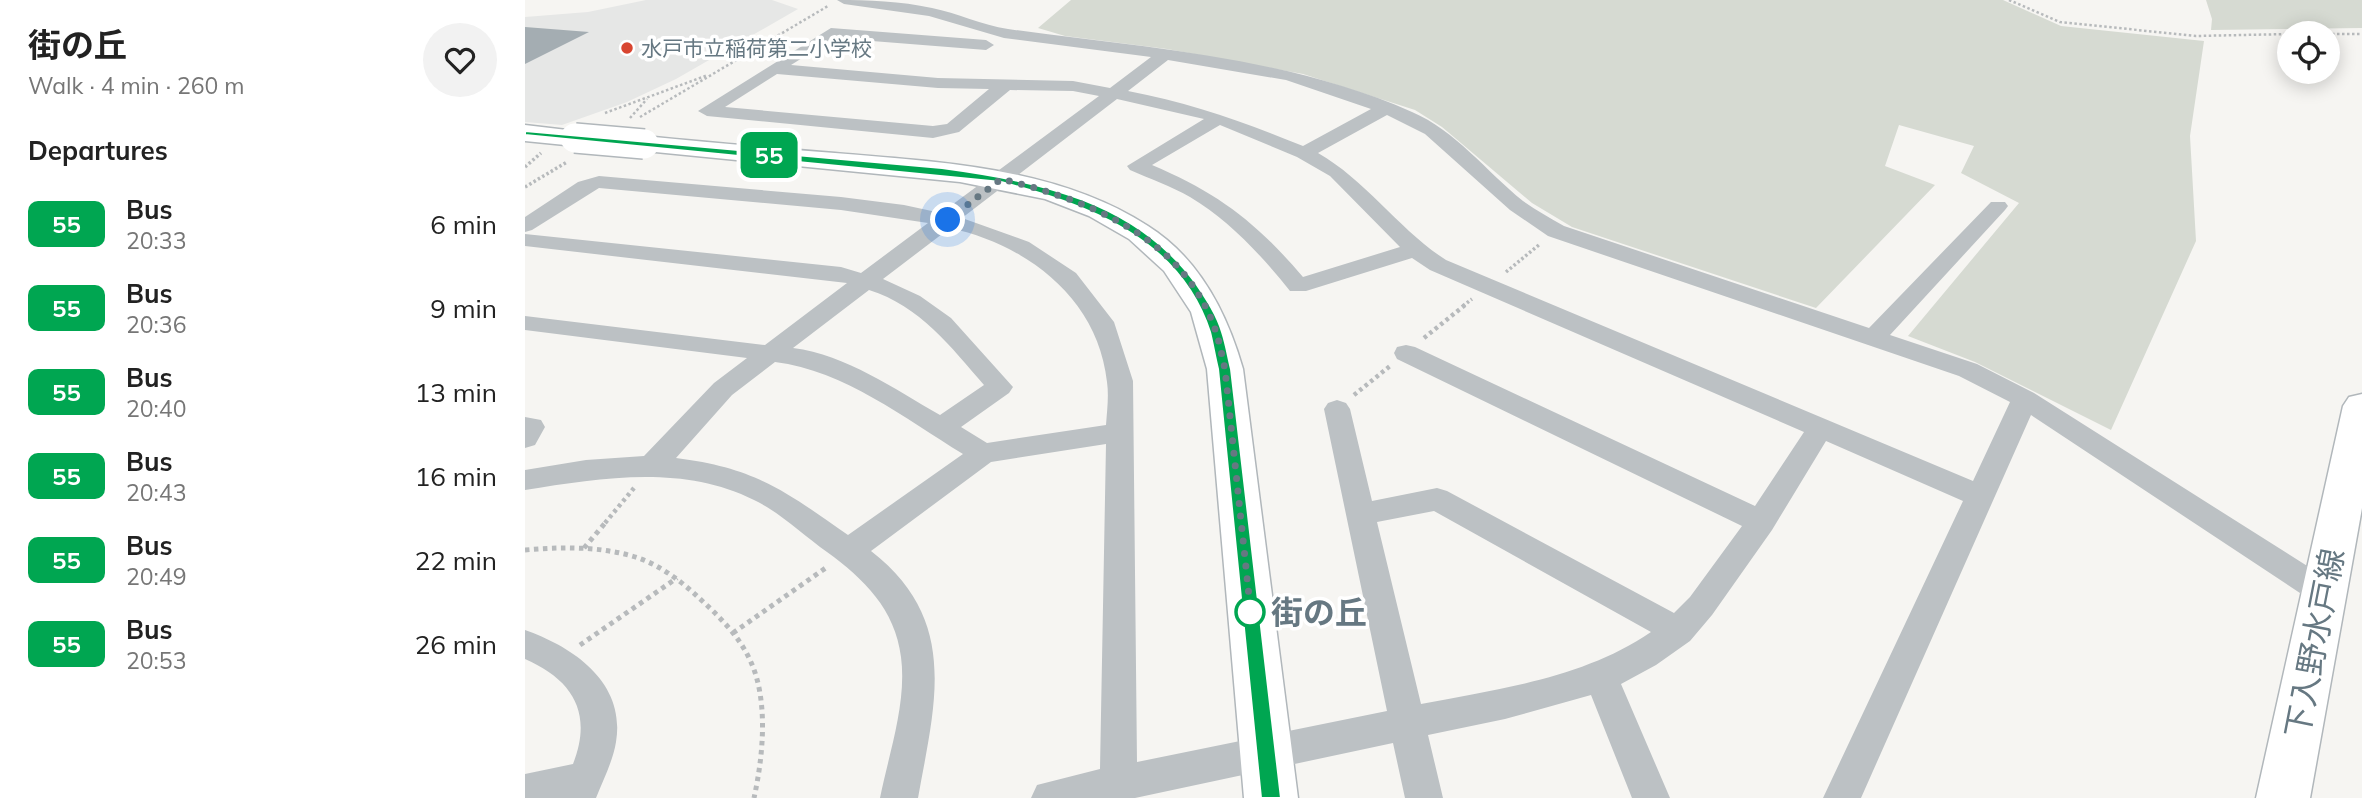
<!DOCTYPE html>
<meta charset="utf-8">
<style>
:root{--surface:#fff;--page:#f2f2f2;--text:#222;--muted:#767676}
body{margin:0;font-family:Mulish,"Noto Sans JP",sans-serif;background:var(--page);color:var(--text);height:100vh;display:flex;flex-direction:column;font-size:26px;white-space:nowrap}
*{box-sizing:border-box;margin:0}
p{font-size:23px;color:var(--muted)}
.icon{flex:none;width:38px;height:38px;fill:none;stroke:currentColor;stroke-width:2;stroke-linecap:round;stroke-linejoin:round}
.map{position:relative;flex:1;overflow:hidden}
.details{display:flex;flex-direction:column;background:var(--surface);width:525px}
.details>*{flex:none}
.badge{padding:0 14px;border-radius:10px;font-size:24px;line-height:46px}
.tools{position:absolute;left:1752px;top:21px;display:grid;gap:14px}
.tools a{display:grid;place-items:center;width:63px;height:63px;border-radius:50%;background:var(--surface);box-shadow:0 4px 18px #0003;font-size:35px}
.you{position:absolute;width:35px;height:35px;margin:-18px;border:5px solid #fff;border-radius:50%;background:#1a73e8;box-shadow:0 0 0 10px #1a73e833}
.map>.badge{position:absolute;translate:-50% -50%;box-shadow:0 0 0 4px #fff}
h2{padding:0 28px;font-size:26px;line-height:63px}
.round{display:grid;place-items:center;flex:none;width:74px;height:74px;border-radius:37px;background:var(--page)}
.head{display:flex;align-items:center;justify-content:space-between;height:119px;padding:0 28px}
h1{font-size:33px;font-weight:700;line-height:52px}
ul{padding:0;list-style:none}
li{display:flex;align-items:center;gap:21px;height:84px;padding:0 28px}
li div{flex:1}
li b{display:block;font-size:26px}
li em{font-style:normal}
li .badge{min-width:77px;font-weight:700;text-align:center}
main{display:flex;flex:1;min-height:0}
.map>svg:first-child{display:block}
</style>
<main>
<section class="details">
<div class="head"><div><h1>街の丘</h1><p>Walk · 4 min · 260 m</p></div><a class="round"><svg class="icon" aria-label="heart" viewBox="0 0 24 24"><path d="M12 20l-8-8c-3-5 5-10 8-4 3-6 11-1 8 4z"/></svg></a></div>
<h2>Departures</h2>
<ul>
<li><span class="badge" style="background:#00a651;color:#fff">55</span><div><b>Bus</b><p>20:33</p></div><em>6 min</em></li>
<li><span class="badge" style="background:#00a651;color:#fff">55</span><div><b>Bus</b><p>20:36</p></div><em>9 min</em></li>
<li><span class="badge" style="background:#00a651;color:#fff">55</span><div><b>Bus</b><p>20:40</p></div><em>13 min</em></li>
<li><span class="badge" style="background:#00a651;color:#fff">55</span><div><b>Bus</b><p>20:43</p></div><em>16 min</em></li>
<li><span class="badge" style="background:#00a651;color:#fff">55</span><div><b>Bus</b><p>20:49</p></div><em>22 min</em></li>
<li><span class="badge" style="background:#00a651;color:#fff">55</span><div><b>Bus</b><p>20:53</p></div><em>26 min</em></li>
</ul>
</section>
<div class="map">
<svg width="1837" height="798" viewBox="0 0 1837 798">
<rect width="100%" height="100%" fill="#f6f5f2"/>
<!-- built -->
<path fill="#e6e7e6" d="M121,0H247L273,9L151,79L102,102L37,125L0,122V17L63,12Z"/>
<!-- green -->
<path fill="#d6dad2" d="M546,0H1478L1536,26L1679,41L1665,136L1671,241L1586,430L1450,362L1383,336L1494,203L1436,173L1449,146L1374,125L1360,166L1410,185L1291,308L1047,227L1007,203L917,127L890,110L778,74L642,49L540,36L513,28Z
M1681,0H1837V28L1686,30L1687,19Z"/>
<!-- building -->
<path fill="#a4adb2" d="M0,27L64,32L0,64Z"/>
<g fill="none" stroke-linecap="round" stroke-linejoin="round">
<!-- secondary casing -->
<g stroke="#b1b7bb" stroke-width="3">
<path id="secondary" d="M0,125L59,132L63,138L59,144L50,146L0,141Z
M119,136C183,142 246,148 310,153C415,162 532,167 623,226C674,258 702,313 718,369L773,798H719L682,369L666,312L639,271L604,239L564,216L520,199L435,182L110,150L106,144L110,138Z
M1837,394V508L1785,798H1731L1818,406L1824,397Z"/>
</g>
<!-- path-far3 -->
<path stroke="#b7babc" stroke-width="2.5" stroke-dasharray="2.5 2.5" stroke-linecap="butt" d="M1484,0L1535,22L1671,36L1764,34
M1802,34H1837
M80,113L183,75
M115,117L303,6
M105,118L122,99"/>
<!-- path-far2 -->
<path stroke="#b7babc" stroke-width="3.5" stroke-dasharray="2.5 2.5" stroke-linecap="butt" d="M0,167L16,153
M0,187L42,162
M981,272L1015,244
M938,306L947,299"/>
<!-- path-far1 -->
<path stroke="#b7babc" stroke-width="4.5" stroke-dasharray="3.5 3.5" stroke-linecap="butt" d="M899,338L940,305
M829,395L865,366
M80,523L109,488"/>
<!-- path -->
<path stroke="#b7babc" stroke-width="5" stroke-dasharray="4.5 4.5" stroke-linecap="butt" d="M59,548L81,522
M0,550C35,547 72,546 107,556C132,563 155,580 174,598C194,616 214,636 225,660C244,700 238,757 229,798
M208,633L302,567
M55,645L152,578"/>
<!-- street -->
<path fill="#bcc1c4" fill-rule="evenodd" d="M312,0C344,0 375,1 407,8C432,13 457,25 483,29C619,48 760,56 887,112C930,130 962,172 998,201C1011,210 1025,218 1039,226L1344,328L1466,202H1480L1483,206L1480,210L1365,335L1452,364L1509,393L1809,583L1814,592L1809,601L1798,605L1787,601L1506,415L1336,798H1298L1438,501L1301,441L1247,530L1187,615L1165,641L1131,665L1096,684L1145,798H1107L1066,695L980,719L903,735L918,798H880L868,743L610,798H506L512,785L575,769L581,444L466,462L346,551C435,620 410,703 393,798H355C364,753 382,703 376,657C370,609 339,579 302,552C278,535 256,513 229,500C158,464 75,478 0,490V470L61,460L119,456L189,383L222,358L0,330V316L240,345L322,283L0,246V234L316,267L336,273L403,223L316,210L74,188L7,230L0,232V217L53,182L74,176L316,197L379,205L416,213L574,96L548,91L485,90L434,132L408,138L182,116L173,111L306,28L461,40L469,45L461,50L309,38L266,65L413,78L548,81L585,88L626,57L479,38L404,16L319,4ZM643,60L761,80L846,109L778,146C719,122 666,103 603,91ZM252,74L413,88L464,89L422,124L408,126L200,107ZM592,99L679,119L602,166L605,170C625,179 646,186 665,197C705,221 736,255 765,291H781L887,258L905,270L1279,432L1230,506L890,347L881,345L872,347L869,353L872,359L1217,526L1165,597L1149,613L922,491L912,488L847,501L825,409L821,403L812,400L803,403L799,409L862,711L612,762L608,381L589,322L551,273L504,242L437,218ZM862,115L900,134L985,210L1023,236L1434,376L1485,402L1448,481L921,260C874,230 842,181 793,153ZM695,125L772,157L805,176L875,247L778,277C731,222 693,193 627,165ZM425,228C502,245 573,298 582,382C584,396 582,411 581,425L462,443L436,427L484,393L488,387L426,318L395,296L358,279ZM344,290C395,306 426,347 459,385L415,415C369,389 322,355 268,348ZM250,362C320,371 379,418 438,454L323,535C260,491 231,468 151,458L207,395ZM909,511L1126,632C1059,678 974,689 896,704L852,522Z
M0,417L16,420L20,427L10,445L0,448Z
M0,630C48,647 101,682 91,742C88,761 78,780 71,798H0V774L48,764C68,713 48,680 0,659Z"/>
<!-- secondary -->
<use href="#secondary" fill="#fff" fill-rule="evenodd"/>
<!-- secondary-bridge casing -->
<g stroke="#b1b7bb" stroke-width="32" stroke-linecap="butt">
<path id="secondary-bridge" d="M50,138L119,144"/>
</g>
<!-- secondary-bridge -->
<use href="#secondary-bridge" stroke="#fff" stroke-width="29"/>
</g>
<!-- line -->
<path fill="#00a651" stroke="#fff" stroke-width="2" d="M0,131L417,168C513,181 612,201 672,285C682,300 692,315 697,332C701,344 703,357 706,369L756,798H736L693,369C690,357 688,344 685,332C654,237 562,205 476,182L0,135Z"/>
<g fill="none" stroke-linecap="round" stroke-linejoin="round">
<!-- walk -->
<path stroke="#667882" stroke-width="7" stroke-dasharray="0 12.6" d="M423,220L476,179C564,200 660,238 691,332C695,344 697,357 700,369L726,615L725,612"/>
</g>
<!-- markers -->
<circle fill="#d84530" stroke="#fff" stroke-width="2.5" cx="102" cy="48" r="7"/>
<circle fill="#fff" stroke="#00a651" stroke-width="3.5" cx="725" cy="612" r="14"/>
<g text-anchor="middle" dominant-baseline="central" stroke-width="7" stroke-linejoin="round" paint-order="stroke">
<!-- far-poi labels -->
<g font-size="21" fill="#667882" stroke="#fff" text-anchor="start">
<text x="116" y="48">水戸市立稲荷第二小学校</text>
</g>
<!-- near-stop labels -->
<g font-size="32" font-weight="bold" fill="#667882" stroke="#fff" text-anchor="start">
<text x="746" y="612">街の丘</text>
</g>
<!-- near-street labels -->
<g font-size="32" fill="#667882" stroke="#fff">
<text transform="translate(1789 643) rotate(-79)">下入野水戸線</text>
</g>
</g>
</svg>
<div class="tools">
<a><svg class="icon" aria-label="locate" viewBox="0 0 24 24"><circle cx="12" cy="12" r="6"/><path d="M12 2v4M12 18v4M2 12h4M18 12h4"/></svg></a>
</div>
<div class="you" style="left:423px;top:220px"></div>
<b class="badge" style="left:244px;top:155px;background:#00a651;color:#fff">55</b>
</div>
</main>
